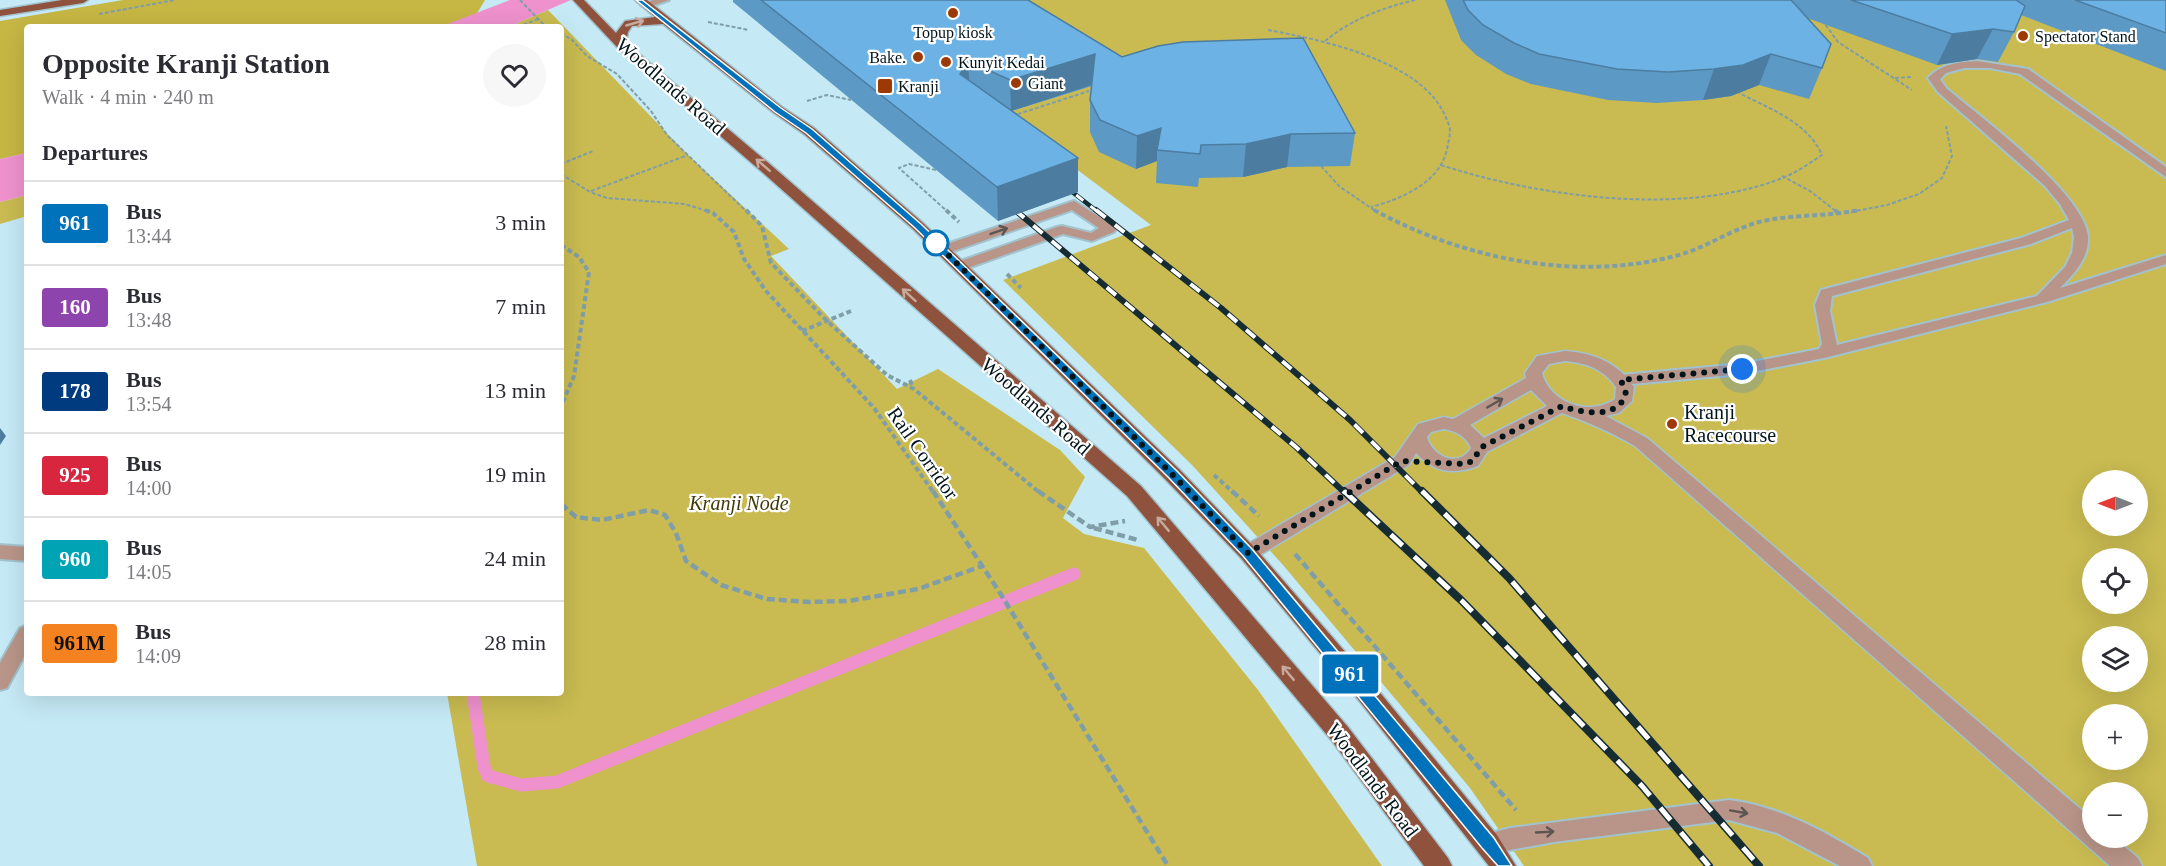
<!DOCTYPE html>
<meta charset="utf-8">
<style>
:root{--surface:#fff;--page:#f7f7f7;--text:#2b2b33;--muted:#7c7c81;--line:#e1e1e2}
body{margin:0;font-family:"Times New Roman",serif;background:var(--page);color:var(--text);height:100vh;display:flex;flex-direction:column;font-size:22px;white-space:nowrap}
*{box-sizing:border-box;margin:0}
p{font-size:20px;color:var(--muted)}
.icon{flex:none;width:33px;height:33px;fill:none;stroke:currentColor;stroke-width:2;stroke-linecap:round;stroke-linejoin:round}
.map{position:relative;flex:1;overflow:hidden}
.details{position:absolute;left:24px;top:24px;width:540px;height:672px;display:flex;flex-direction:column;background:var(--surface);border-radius:6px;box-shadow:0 6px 24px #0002}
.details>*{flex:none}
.badge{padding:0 12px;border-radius:4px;font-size:21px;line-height:39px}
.needle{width:39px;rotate:270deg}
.tools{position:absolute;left:2082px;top:470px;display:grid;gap:12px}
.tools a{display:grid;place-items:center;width:66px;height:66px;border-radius:50%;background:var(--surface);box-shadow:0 6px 24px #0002;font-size:30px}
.you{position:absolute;width:30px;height:30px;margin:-15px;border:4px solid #fff;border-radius:50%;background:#1a73e8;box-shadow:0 0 0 9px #1a73e833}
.map>.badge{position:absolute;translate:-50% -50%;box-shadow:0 0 0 3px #fff}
h2{padding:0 18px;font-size:22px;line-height:54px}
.round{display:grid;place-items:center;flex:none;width:63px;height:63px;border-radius:32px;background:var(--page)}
.head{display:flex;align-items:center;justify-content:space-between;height:102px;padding:0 18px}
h1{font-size:28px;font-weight:700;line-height:45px}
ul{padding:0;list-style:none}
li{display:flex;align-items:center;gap:18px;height:84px;padding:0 18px;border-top:2px solid var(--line)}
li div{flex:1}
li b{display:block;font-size:22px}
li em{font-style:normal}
li .badge{min-width:66px;font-weight:700;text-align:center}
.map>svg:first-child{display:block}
</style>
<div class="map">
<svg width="2166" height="866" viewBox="0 0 2166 866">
<rect width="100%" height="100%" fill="#c5e9f5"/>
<!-- green -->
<path fill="#c9bb51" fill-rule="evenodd" d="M988,0H2166V866H1524L1470,788L1283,565L1192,465L1003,280L1151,225L1003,114L1109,80ZM2092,480H2138V525H2092ZM2092,558H2138V603H2092ZM2092,636H2138V681H2092ZM2092,714H2138V759H2092ZM2092,792H2138V837H2092Z
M548,10L688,155L789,249L771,256L897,389L938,369L1060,450L1085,477L1063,518L1084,534L1144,548L1258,690L1382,866H477L447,693H561V27H508Z
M27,195V216L0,224V202Z"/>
<!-- forest -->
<path fill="#c6b644" d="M123,0H485L476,15L440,27H27V153L0,159V21Z"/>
<!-- water -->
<path fill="#ee91cd" d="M510,0H571L508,27H440Z
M27,153V195L0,202V159Z"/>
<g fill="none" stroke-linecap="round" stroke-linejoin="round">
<!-- stream -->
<path stroke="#ee91cd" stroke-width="13" d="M473,693L484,767L488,776L521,785L557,782L1074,574"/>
<!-- lane casing -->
<g stroke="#a2c3ce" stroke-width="4">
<path id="lane" d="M653,0H669L646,8L641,5Z
M1977,61L2028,69L2166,167V177L2020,74L1990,68H1964L1946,73L1940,79L1946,88C1980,117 2085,194 2088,237C2089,258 2074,274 2060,288L2166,255V264L2047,302L1824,358L1742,374L1621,385L1615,384L1613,380L1615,376L1621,375L1742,364L1819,349L1822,344L1815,305L1821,290L2021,238L2069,220L2060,204L2045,186L1938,92L1928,78C1941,64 1958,62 1977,61ZM2072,228L2074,237L2072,253L2065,267L2037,296L1837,345L1830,311L1832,296L2031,244Z
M1074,201L1114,226L1116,229L1114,232L1092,241L1063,234L965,269L960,270L953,266L955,263L1057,227L1062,226L1091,233L1099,228L1072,210L948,253L943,254L936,250L938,247Z
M0,545L27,547V561L0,559Z
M27,625V651L7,688L0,690V663L20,628Z
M1729,800C1779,806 1826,832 1868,858L1872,866H1840L1777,833L1729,820L1554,842L1488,854L1480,850L1477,843L1480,836L1510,828Z"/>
</g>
<!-- street casing -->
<g stroke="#a2c3ce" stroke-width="3">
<path id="street" d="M1565,351C1594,353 1617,362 1634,387L1632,401L1619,413L1606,416L1647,438L2092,819V837H2113L2138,858L2142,866H2110L1635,446C1611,432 1588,422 1562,413L1487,452L1478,466C1453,475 1435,473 1416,453L1409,465L1255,558L1248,560L1241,558L1238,553L1241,548L1395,457L1418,424L1444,417L1453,419L1526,378L1525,373L1537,356ZM1565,361C1586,363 1604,369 1616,387L1615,399C1589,417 1550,403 1542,373L1549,364ZM1531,390L1547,406L1484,438L1470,425ZM1444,429C1456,431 1466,436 1471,448C1458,469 1432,456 1427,437L1431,432Z"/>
</g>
<!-- primary casing -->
<g stroke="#a2c3ce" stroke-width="3">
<path id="primary" d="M62,0H88L83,3L0,16V10Z
M573,0H584L616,33L625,21L655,17L635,0H647L782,107L814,128L923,223L1179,469L1255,548L1373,684L1497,835L1516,866H1489L1357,698L1241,558L1165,479L913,229L804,134L774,113L663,24L632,26L628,32L626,43L772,166L1141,486L1348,727L1448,858L1452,866H1424L1332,741L1127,496L762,172L616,46Z"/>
</g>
<!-- path-far2 -->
<path stroke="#809ea8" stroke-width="2" stroke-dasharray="4 2" stroke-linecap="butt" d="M520,0L546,27
M99,14L175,0
M1822,20L1838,42L1912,90
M708,22L749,30
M518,27L538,19
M1268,30C1322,40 1424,61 1446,118C1448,122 1450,127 1450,131C1450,137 1448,143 1447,149C1440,183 1401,199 1371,207
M561,33L572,40L587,56L617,74L651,111L667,135L747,212
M1325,41C1352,19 1382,8 1415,0
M1895,78L1911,77
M807,101L827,95L851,100
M1012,116L1089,91
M561,164L593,151
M1441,165C1539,197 1689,218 1787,176C1799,171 1811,162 1822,155C1808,122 1768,108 1739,93
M1321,166L1340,187L1377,212
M936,170L909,164L899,168L948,212
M561,174L590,192L607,198L685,204L710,212
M1782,176L1810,191L1837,212
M591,191L688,155
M1851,212L1887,205L1919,194L1942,178L1952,156L1946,126"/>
<!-- path-far1 -->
<path stroke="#809ea8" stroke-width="4" stroke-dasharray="5 3" stroke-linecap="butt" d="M705,210L713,213L734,232L744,259L766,291L874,408L934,493
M746,210L762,226L771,263L827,321L887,375L914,389L1040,493
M946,210L959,222
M1374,210C1464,259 1575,282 1675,256C1704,249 1730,230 1759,222C1791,214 1826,217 1859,210
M1835,210L1838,213
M561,245L579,257L589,272L574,376L561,406
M1007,274L1021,288
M802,331L851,311
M910,380L913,388
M1214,475L1234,493"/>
<!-- path -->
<path stroke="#809ea8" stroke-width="4.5" stroke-dasharray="8 4" stroke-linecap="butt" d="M933,491L1000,593L1168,866
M1038,491L1090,527L1125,521
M1232,491L1259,516
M561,504L576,517L602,520L649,510L665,515L676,533L686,561L721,585L767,599L809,602L849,601L918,589L982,566
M1094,528L1138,540
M1295,554L1516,810"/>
<!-- lane -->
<use href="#lane" fill="#b89588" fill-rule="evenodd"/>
<!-- street -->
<use href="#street" fill="#b89588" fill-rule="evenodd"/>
<!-- primary -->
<use href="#primary" fill="#8f533d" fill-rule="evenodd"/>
<!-- rail-far2 casing -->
<g stroke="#162c33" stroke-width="4.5">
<path id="rail-far2" d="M1062,184L1098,212
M1005,202L1017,212"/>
</g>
<!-- rail-far1 casing -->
<g stroke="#162c33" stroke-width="6">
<path id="rail-far1" d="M1015,210L1296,447L1345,493
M1096,210L1221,308L1350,420L1423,493"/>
</g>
<!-- rail casing -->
<g stroke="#162c33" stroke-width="8">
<path id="rail" d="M1344,491L1462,601L1642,786L1709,866
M1422,491L1509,578L1759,866"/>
</g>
<!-- rail-far2 -->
<use href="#rail-far2" stroke="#fff" stroke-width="3" stroke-dasharray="9" stroke-linecap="butt"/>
<!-- rail-far1 -->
<use href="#rail-far1" stroke="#fff" stroke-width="4" stroke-dasharray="12" stroke-linecap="butt"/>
<!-- rail -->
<use href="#rail" stroke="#fff" stroke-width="5" stroke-dasharray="16" stroke-linecap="butt"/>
</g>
<!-- wall -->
<path fill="#5d99c5" d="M733,0H1028L1122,57L1355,133L1350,166L1287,167L1243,177L1199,178L1198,187L1156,183L1157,161L1136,169L1099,152L1090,132V100L1092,86L1012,111L1078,192L998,221L733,2Z
M1445,0H2166V71L2021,15L2014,32L1998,62L1977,59L1937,65L1807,18L1822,68L1809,99L1759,85L1731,96L1703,100L1657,103L1608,100L1531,84L1506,74L1476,55L1461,40Z"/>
<!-- shaded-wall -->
<path fill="#4c7da0" d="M1993,29L1977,59L1937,65L1952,34Z
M1095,54V84L1011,111L1010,80Z
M1771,54L1759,85L1731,96L1703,100L1714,69Z
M968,61L970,92L960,74Z
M1161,128L1157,150V161L1136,169L1137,136Z
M1291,134L1287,167L1243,177L1246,144Z
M1078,158V192L998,221L997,187Z
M0,428L6,436L0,445Z"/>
<!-- building -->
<path fill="#6cb2e5" stroke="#4c7da0" stroke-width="1.5" d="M761,0H1028L1122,57L1158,46L1183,42L1303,38L1355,133L1291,134L1246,144L1201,145L1200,154L1157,150L1161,128L1137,136L1100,120L1090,100L1095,54L1010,80L968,61L960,74L1078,158L997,187Z
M1463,0H1791L1831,44L1822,68L1771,54L1743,65L1714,69L1668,72L1617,69L1539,54L1514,43L1483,25L1468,10Z
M1851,0H2016L2025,6L2014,32L1993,29L1952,34Z
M2075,0H2166V33Z"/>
<!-- one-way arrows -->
<defs><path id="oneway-shaft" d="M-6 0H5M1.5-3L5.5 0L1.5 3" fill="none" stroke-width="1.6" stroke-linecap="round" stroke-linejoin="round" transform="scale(1.5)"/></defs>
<g stroke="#c7a99e">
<use href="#oneway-shaft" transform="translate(635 23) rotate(-16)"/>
<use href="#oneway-shaft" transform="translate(763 165) rotate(-139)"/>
<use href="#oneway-shaft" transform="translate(909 295) rotate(-138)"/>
<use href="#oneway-shaft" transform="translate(1163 524) rotate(-130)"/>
<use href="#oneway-shaft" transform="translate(1288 673) rotate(-130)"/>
</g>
<g stroke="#5c5552">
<use href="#oneway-shaft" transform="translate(999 231) rotate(-19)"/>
<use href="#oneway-shaft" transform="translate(1495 403) rotate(-30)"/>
<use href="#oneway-shaft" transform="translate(1739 812) rotate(10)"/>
<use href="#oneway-shaft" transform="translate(1545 832) rotate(-3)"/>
</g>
<!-- line -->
<path fill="#0072bc" stroke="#fff" stroke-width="1.5" d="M636,0H642L781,108L812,129L921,224L1177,471L1252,549L1494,838L1512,866H1498L1482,848L1243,556L1168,477L915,228L806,133L775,112Z"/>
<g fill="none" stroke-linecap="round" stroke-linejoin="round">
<!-- walk -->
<path stroke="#01151b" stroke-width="6" stroke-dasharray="0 10.8" d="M936,243L931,238L1172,474L1248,553L1402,461L1466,464L1474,460L1480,448L1562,406C1582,413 1617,420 1626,394L1621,380L1742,369"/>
</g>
<!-- markers -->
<g fill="#9d3905" stroke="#fff" stroke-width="2">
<circle cx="953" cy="13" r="6"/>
<circle cx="2023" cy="36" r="6"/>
<circle cx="918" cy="57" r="6"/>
<circle cx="946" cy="62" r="6"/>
<circle cx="1016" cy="83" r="6"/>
<rect x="877" y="78" width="16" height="16" rx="3"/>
<circle cx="1672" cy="424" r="6"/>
</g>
<circle fill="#fff" stroke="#0072bc" stroke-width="3" cx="936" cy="243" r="12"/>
<g text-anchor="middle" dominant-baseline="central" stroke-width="4.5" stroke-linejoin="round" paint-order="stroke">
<!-- far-poi labels -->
<g font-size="16" fill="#01151b" stroke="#fff" text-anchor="start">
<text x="953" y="32" text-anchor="middle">Topup kiosk</text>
<text x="2035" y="36">Spectator Stand</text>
<text x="906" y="57" text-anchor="end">Bake.</text>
<text x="958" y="62">Kunyit Kedai</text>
<text x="1028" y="83">Giant</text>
<text x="898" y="86">Kranji</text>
</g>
<!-- street labels -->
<g font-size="20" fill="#01151b" stroke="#fff">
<text transform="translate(671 86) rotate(41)">Woodlands Road</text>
<text transform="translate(1036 406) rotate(41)">Woodlands Road</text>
<text transform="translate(923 453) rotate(55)">Rail Corridor</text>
<text transform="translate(1373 780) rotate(53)">Woodlands Road</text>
</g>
<!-- poi labels -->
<g font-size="20" fill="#01151b" stroke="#fff" text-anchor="start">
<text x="1684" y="412">Kranji<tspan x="1684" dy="23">Racecourse</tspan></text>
</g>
<!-- park labels -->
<g font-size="20" font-style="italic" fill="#403a09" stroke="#fff">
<text x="739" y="503">Kranji Node</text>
</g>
</g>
</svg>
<div class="tools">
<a><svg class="needle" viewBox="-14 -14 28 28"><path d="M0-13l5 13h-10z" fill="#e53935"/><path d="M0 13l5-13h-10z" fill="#7c7c81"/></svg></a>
<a><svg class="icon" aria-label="locate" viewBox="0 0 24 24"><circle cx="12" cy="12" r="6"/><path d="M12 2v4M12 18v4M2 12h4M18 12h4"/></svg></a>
<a><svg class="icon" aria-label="layers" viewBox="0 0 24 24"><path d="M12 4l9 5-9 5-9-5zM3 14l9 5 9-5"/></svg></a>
<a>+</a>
<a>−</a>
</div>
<div class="you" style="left:1742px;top:369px"></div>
<b class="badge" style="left:1350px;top:674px;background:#0072bc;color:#fff">961</b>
<section class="details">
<div class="head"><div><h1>Opposite Kranji Station</h1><p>Walk · 4 min · 240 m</p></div><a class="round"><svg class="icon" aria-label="heart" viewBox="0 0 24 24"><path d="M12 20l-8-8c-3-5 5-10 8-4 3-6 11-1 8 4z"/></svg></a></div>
<h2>Departures</h2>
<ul>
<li><span class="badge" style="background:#0072bc;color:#fff">961</span><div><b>Bus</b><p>13:44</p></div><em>3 min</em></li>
<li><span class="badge" style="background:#8e44ad;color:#fff">160</span><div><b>Bus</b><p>13:48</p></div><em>7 min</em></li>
<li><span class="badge" style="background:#003b80;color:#fff">178</span><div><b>Bus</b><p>13:54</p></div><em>13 min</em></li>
<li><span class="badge" style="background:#d7263d;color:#fff">925</span><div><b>Bus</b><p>14:00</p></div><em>19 min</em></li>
<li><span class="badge" style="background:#00a3b4;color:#fff">960</span><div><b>Bus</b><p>14:05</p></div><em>24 min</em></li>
<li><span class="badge" style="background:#f58220;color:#111">961M</span><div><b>Bus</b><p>14:09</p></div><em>28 min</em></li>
</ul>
</section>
</div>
